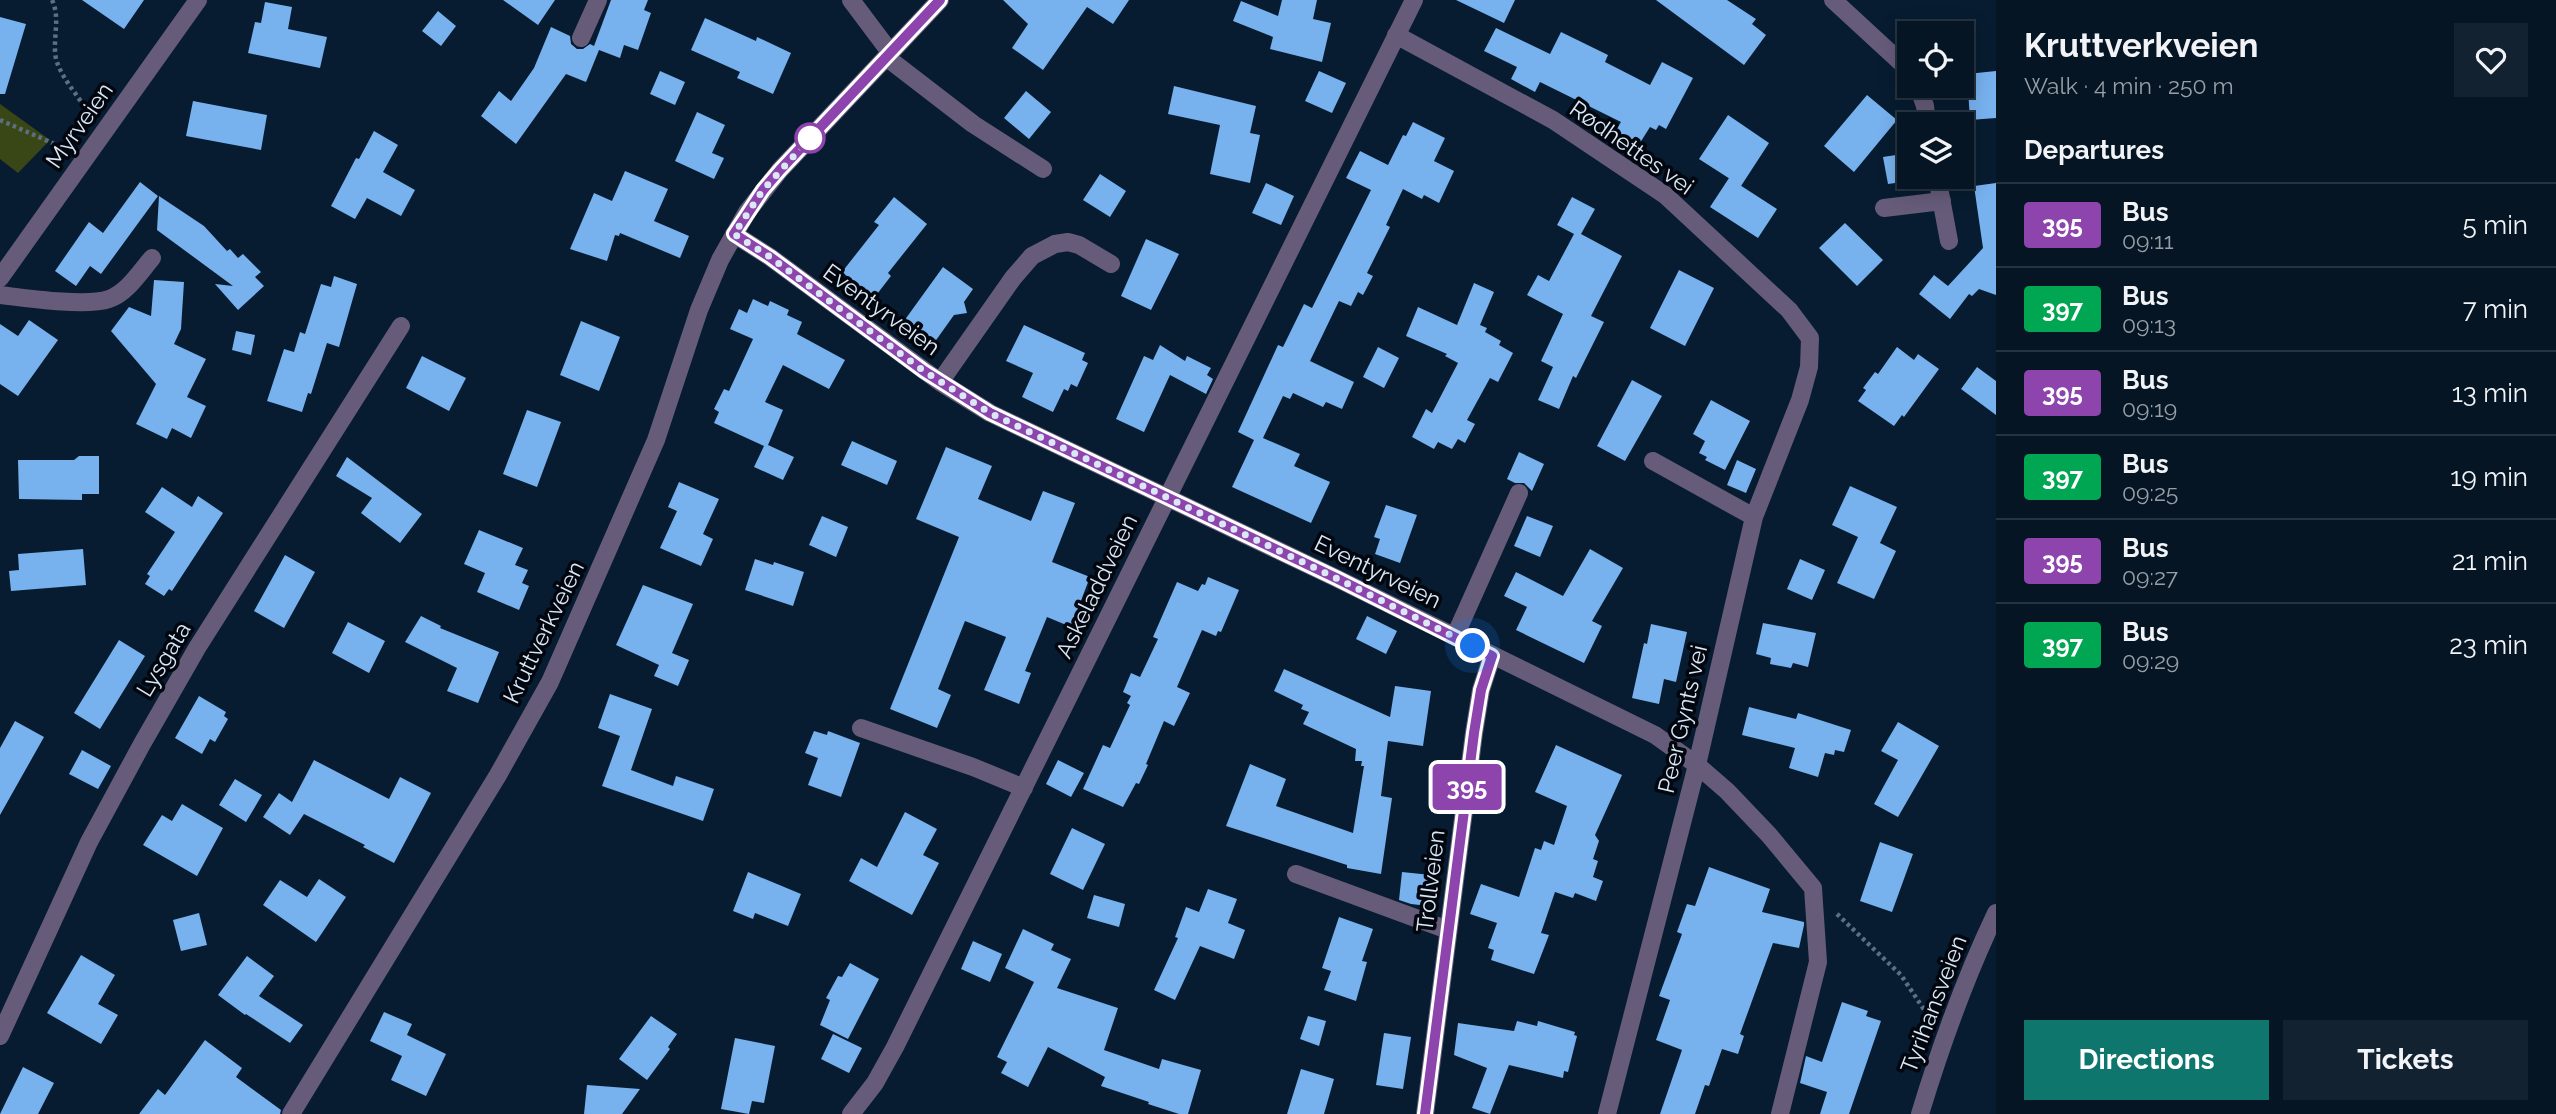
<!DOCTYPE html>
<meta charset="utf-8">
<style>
:root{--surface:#051524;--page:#132231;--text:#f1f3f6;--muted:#979fa6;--line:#263441;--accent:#0f766e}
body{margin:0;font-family:Raleway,sans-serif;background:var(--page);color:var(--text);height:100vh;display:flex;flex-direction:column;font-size:26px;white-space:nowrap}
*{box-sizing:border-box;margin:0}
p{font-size:23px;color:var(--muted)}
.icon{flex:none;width:38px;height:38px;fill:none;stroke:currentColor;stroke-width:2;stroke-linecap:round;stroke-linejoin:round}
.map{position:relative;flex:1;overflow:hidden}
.side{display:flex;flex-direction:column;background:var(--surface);width:560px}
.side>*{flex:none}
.badge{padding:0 14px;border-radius:5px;font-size:24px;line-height:46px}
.fabs{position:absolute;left:1897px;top:21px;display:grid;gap:14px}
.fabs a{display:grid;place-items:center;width:77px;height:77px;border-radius:0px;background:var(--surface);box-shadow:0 4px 18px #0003,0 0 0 2px var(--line);font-size:35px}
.you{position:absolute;width:35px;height:35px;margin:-18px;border:5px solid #fff;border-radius:50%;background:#1a73e8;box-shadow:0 0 0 10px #1a73e833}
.map>.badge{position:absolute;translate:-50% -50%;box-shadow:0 0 0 4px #fff}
h2{padding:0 28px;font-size:26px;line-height:63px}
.round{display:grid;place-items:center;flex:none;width:74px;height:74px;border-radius:0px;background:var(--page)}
.summary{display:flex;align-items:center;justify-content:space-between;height:119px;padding:0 28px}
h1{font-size:33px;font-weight:700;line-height:52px}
.button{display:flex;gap:14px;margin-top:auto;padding:14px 28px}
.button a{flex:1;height:80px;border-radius:0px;background:var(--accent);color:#fff;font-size:28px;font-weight:700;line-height:80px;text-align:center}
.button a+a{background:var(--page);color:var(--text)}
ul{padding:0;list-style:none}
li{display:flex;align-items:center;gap:21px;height:84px;padding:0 28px;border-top:2px solid var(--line)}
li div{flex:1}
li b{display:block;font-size:26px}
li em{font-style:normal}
li .badge{min-width:77px;font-weight:700;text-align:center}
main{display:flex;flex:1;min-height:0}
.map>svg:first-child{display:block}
</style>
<main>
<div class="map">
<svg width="1996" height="1114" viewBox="0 0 1996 1114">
<rect width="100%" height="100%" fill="#071c30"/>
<!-- green -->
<path fill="#384715" d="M0,104L50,140L18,173L0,159Z"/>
<!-- building -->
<path fill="#77b1ee" d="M82,0H144L124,29Z
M503,0H555L538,25Z
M611,0H648L644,10L651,13L638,50L624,45L620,58L599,50L586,82L566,74L516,144L481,116L499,91L511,101L534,68L551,27L570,36L571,44L577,49H583L590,44L594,46Z
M1003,0H1129L1113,24L1087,7L1043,70L1012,48L1028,24Z
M1282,0H1317L1313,19L1331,23L1322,62L1270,49L1273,37L1233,21L1241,1L1278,16Z
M1456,0H1515L1504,23Z
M1656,0H1727L1756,19L1752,24L1766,35L1744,65Z
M265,2L292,7L288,29L327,37L320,68L248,53L255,22L261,23Z
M438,11L456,26L441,46L422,31Z
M0,17L26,24L5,94H0Z
M705,18L756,41L757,37L791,53L773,94L737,78L740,72L691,50Z
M1496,28L1550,54L1561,32L1608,55L1605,62L1650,85L1662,62L1693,78L1666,129L1659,125L1656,130L1650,127L1633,154L1610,139L1621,122L1540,82L1535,92L1511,79L1517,67L1484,51Z
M660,71L685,82L675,105L650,94Z
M1319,71L1346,83L1332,113L1305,101Z
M1996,71V118L1970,120L1967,74Z
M1174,86L1256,106L1250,133L1260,135L1250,183L1210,174L1220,125L1168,114Z
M1026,91L1051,112L1029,139L1004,118Z
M1867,95L1897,120L1854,172L1824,146Z
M193,101L267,115L261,150L186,136Z
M697,112L725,125L712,153L724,158L714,179L675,161Z
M1728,115L1769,143L1741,186L1699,159Z
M1413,122L1445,138L1434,161L1454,171L1439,203L1424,195L1422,199L1403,189L1386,225L1390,227L1367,273L1373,276L1363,295L1358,292L1351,306L1339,301L1310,361L1354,382L1342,409L1326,402L1323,407L1293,393L1290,399L1283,396L1263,438L1300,454L1294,466L1330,482L1311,523L1232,487L1254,440L1238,432L1278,345L1283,347L1304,304L1312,308L1371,190L1346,178L1360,151L1388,165L1403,135L1406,136Z
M374,131L398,145L383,172L415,190L401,216L367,198L355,219L331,206L356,158L359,159Z
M1909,153V181L1888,184L1883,157Z
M625,171L668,189L654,221L689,236L680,258L620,233L619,236L615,235L607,261L570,249L594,193L612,201Z
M1100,174L1126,191L1110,217L1083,200Z
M1729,178L1777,209L1758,238L1710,207Z
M140,182L158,196L101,274L90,266L76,286L55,271L89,222L103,233Z
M1266,183L1294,196L1281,225L1252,213Z
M1996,183V295L1979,289L1972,296L1969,294L1950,319L1919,294L1934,275L1948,286L1983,248L1974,186Z
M159,196L204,226L227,251L230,249L238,258L243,254L261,272L255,277L264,286L238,310L215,284L233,286L157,230Z
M894,197L927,224L888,273L891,276L874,298L842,272L879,225L874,222Z
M1572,197L1595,209L1581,234L1622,256L1591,316L1604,322L1576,378L1573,376L1559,409L1538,400L1553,367L1541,361L1563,314L1527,295L1538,275L1549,281L1574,234L1557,225Z
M1845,223L1883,260L1857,286L1819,248Z
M1146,239L1179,254L1151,310L1121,296Z
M943,267L973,289L964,302L967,313L954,315L934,343L904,321Z
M1679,270L1714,288L1685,346L1650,328Z
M334,276L357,284L339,347L327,343L311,394L308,393L302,412L267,401L284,349L294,352L300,332L305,334L321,284L331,287Z
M154,280L184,282L181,329L174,344L206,359L187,397L206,406L191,438L172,428L167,439L136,424L156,384L111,331L129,307L151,316Z
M1474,283L1494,292L1480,325L1487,328L1485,332L1501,341L1499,345L1513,353L1498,382L1490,378L1467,420L1475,424L1465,443L1458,439L1452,449L1438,442L1434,449L1412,437L1426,409L1432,413L1458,363L1445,356L1447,354L1406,336L1418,307L1457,325Z
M753,299L768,306L770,301L789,310L787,315L802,322L797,334L845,360L829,389L783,365L765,402L783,410L768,445L794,457L783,480L754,467L764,446L714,423L719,412L714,409L724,389L729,391L753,339L730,329L739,309L747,313Z
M29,320L58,340L18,396L0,384V324L18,336Z
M581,321L620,337L599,391L560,375Z
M1024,325L1085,353L1082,360L1088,363L1077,387L1071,384L1068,391L1064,389L1053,412L1022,397L1033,373L1006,361Z
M236,331L255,335L251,355L232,350Z
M1160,345L1185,361L1187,356L1211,368L1207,375L1213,379L1206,394L1170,375L1144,432L1116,419L1144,356L1153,360Z
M1378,347L1399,358L1384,388L1363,377Z
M1897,347L1914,360L1918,354L1939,369L1904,417L1902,415L1894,426L1858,401L1866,390L1863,388L1875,372L1878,374Z
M422,356L466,378L449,411L406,388Z
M1977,367L1996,381V415L1961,389Z
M1632,380L1662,396L1625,461L1597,446Z
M1711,400L1750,421L1725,470L1705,460L1707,457L1699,453L1705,441L1693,434Z
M527,410L561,422L537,487L503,474Z
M852,441L897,461L887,485L841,465Z
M946,447L992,466L978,499L1031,521L1043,491L1075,503L1052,562L1090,577L1071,627L1047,617L1025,671L1031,673L1019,704L984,690L1006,637L965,621L938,689L951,695L937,728L890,709L959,537L916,519Z
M1519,452L1544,464L1532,491L1524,483H1515L1507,479Z
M79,456H99V494H82V500L19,499L18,460H74Z
M347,457L422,514L400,543L361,513L372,498L336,476Z
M1737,460L1756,469L1746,493L1727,485Z
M679,482L719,499L703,534L713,539L701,566L660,548L677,511L668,507Z
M1850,486L1897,507L1880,543L1896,551L1874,599L1837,583L1858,537L1832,525Z
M162,487L192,507L198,496L223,513L172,591L169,589L164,596L145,584L150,576L147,574L175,532L145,512Z
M1386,505L1417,515L1400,563L1375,554L1380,539L1374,537Z
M822,516L848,527L836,557L809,545Z
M1527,516L1553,526L1540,557L1514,546Z
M479,530L523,548L515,565L528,570L522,583L529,586L519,610L477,592L485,573L464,564Z
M83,549L86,585L11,591L9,571L19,570L18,554Z
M1590,549L1623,568L1592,621L1602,626L1584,663L1516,630L1527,607L1504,596L1516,572L1563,596Z
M285,555L315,572L284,628L254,611Z
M755,559L773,565L774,562L804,572L793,606L745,590Z
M1800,559L1825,570L1812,600L1787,589Z
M1208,577L1239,590L1221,632L1218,631L1216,636L1202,630L1177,687L1190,693L1174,726L1164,721L1146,764L1148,765L1139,784L1136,783L1123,807L1083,789L1103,745L1110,748L1130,705L1127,703L1131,696L1123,692L1131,673L1140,677L1158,639L1153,637L1177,582L1198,591L1202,584L1205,585Z
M643,585L693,604L672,653L689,660L678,686L654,676L659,665L616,645Z
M421,616L441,626L440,628L499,652L478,703L447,691L457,668L405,642Z
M1367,616L1397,631L1386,654L1356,639Z
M348,622L385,641L369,673L332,653Z
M1763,623L1816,633L1808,667L1793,663L1791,668L1770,664L1771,658L1756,654Z
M1651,624L1687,632L1676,682L1664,679L1659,704L1632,698L1644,643L1647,644Z
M119,640L145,656L100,729L74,713Z
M1284,669L1390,717L1395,686L1431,691L1423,746L1388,741L1381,796L1392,798L1381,874L1347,868V865L1226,826L1250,764L1286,779L1276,806L1353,833L1364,766H1361L1362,761H1355L1356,749L1303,724L1309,712L1301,709L1303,705L1274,691Z
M610,694L652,709L631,770L673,786L676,776L714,789L703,821L602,786L620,736L598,728Z
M199,696L226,712L224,716L228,719L215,742L210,739L202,754L175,738Z
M1749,707L1796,719L1798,713L1851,730L1844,752L1835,750L1834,755L1825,753L1818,777L1789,768L1795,748L1742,735Z
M15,721L44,737L0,815V748Z
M1898,722L1939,746L1898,817L1874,804L1898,760L1881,751Z
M814,731L827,735L828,731L860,743L841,797L808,785L818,758L805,753Z
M1556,745L1622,775L1595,835L1599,841L1593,859L1598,861L1593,877L1603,881L1596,901L1575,893L1573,898L1555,892L1541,933L1549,935L1534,974L1491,960L1494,950L1488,948L1497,923L1470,914L1481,884L1519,897L1535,848L1541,850L1544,841L1554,845L1567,806L1535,792Z
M82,750L111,766L98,789L69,774Z
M314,760L389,799L400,777L431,793L394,863L363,847L365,845L304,814L290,835L263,817L279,793L292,802Z
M1058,760L1084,773L1071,797L1046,784Z
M235,779L262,795L246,822L219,805Z
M182,804L223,828L197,876L143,845L162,815L172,821Z
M905,812L937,829L923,855L939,863L912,915L849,881L861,858L877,867Z
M1072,828L1105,844L1083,890L1050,874Z
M1880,842L1913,854L1892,912L1860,901Z
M1709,867L1770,889L1762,912L1804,922V925L1799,948L1773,943L1740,1034L1744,1036L1738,1054L1722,1049L1709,1086L1705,1085L1695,1114H1660L1682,1050L1656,1040L1670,1000L1659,996L1682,934L1677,932L1687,904L1695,906Z
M748,872L801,894L788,926L755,913L753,919L733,911Z
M1402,872L1431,875L1428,906L1411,904L1399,900Z
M319,879L346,897L316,942L263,905L280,880L307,897Z
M1208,889L1237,899L1228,923L1245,930L1234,959L1200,946L1175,1000L1154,990L1178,938L1175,937L1186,907L1199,912Z
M1094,895L1125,904L1119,927L1087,918Z
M199,913L207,945L181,951L173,920Z
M1339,917L1373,929L1362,961L1367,962L1356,1001L1324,990L1331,971L1322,968Z
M1023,929L1054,944L1051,950L1071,959L1057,988L1118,1008L1104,1050L1159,1069L1162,1059L1201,1070L1188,1114H1179L1148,1104L1149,1102L1101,1086L1105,1077L1048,1047L1028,1087L1001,1073L1007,1062L997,1057L1034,982L1005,968Z
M973,941L1002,954L990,982L961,969Z
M81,955L115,975L98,1004L118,1015L101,1044L47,1013Z
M247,956L274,976L259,996L303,1025L290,1043L246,1014L245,1015L218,995Z
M850,963L879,979L848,1039L820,1025L830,1000L826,998L838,976L842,977Z
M1842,1002L1868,1011L1866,1016L1881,1021L1849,1114H1820L1827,1092L1800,1083L1806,1056L1822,1062Z
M384,1012L412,1024L407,1035L446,1054L426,1096L391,1080L402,1056L370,1041Z
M651,1016L677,1034L668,1047L670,1049L647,1080L619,1059Z
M1308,1016L1326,1021L1319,1046L1300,1039Z
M1517,1021L1537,1026L1538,1021L1575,1032L1574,1035L1577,1036L1568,1072L1564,1071L1563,1078L1509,1065L1490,1114L1472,1108L1487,1068L1454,1055L1458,1023L1514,1031Z
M1384,1033L1411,1037L1403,1089L1376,1085Z
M833,1034L862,1048L849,1073L821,1059Z
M735,1038L775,1046L764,1103L752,1101L749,1114L721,1109Z
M205,1040L242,1068L236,1077L281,1110L280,1114H139L158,1089L165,1095Z
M23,1067L54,1083L38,1114H0Z
M1301,1069L1334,1079L1324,1114H1287Z
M587,1085L640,1089L622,1114H584Z"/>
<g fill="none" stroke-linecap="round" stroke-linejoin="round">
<!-- path -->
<path stroke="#5d6f81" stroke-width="4.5" stroke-dasharray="3.5 3.5" stroke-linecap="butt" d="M52,0C61,19 52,39 56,59C62,80 80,97 90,116
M0,120L66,149
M1837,914L1901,975L1931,1020"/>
<!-- minor -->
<path stroke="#665c7a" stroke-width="18" d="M851,0L890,52
M1833,0L1909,70
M1396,35L1553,120L1665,195L1789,310L1810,338L1809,367L1800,400L1754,517L1697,765L1607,1114
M581,38L598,0
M886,57L973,124L1043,169
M1918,86L1925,106L1927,124
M1937,177L1949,241
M1884,208L1942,201
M734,234L770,257L940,382L990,413L1336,578L1655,735L1697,765L1727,791L1769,835L1813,888L1818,962L1780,1114
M0,278L198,0
M0,295C25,298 86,307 109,299C127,293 140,272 152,258
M940,382L1013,278L1032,256L1055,244L1068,242L1079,245L1111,264
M1653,461L1754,517
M1455,636L1519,493
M861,728L973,767L1024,788
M1296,874L1448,930
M0,1036L89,842L142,744L197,648L401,326
M291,1114L498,775L550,682L656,440L699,310L720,260L747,212L780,170L940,0
M851,1114L875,1083L895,1047L1414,0
M1425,1114L1474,733L1481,690L1492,656
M1920,1114C1941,1045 1965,978 1996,913"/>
</g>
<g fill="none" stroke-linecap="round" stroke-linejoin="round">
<!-- line casing -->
<g stroke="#fff" stroke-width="16">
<path id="line" d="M940,0L780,170L763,190L734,234L770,257L924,371L990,413L1336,578L1492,656L1481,690L1474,733L1425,1114"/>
</g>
<!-- line -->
<use href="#line" stroke="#8e44ad" stroke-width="10"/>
<!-- walk -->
<path stroke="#dae7f5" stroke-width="7" stroke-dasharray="0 12.6" d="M810,138L763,190L734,234L770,257L924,371L990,413L1336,578L1473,646"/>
</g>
<!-- markers -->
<circle fill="#fff" stroke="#8e44ad" stroke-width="3.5" cx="810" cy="138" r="14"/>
<g text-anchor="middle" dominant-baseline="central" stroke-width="7" stroke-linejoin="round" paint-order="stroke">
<!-- street labels -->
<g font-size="23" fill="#dae7f5" stroke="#02060e">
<text transform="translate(79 125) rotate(-55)">Myrveien</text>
<text transform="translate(1632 147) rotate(35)">Rødhettes vei</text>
<text transform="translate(882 309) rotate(36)">Eventyrveien</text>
<text transform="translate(1378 571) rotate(26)">Eventyrveien</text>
<text transform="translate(1096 586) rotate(-64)">Askeladdveien</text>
<text transform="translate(543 632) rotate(-64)">Kruttverkveien</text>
<text transform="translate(163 659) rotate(-59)">Lysgata</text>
<text transform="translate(1682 719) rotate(-77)">Peer Gynts vei</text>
<text transform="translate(1430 881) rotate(-83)">Trollveien</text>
<text transform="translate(1933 1004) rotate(-69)">Tyrihansveien</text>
</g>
</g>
</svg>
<div class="fabs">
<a><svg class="icon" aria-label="locate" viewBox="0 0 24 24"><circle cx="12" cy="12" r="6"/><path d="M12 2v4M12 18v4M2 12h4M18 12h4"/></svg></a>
<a><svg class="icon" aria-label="layers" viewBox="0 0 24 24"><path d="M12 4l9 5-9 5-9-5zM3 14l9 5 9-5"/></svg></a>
</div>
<div class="you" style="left:1473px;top:646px"></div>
<b class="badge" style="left:1467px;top:787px;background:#8e44ad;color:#fff">395</b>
</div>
<section class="side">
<div class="summary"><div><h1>Kruttverkveien</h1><p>Walk · 4 min · 250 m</p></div><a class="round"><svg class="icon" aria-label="heart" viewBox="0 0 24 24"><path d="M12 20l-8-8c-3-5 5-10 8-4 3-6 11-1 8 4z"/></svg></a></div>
<h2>Departures</h2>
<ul>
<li><span class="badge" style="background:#8e44ad;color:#fff">395</span><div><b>Bus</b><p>09:11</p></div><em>5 min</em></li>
<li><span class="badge" style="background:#00a651;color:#fff">397</span><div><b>Bus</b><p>09:13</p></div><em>7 min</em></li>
<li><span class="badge" style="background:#8e44ad;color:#fff">395</span><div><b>Bus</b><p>09:19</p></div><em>13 min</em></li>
<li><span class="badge" style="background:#00a651;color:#fff">397</span><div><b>Bus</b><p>09:25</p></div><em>19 min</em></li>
<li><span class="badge" style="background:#8e44ad;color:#fff">395</span><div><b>Bus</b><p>09:27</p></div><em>21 min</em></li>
<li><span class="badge" style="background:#00a651;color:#fff">397</span><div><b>Bus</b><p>09:29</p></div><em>23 min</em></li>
</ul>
<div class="button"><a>Directions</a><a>Tickets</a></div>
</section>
</main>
